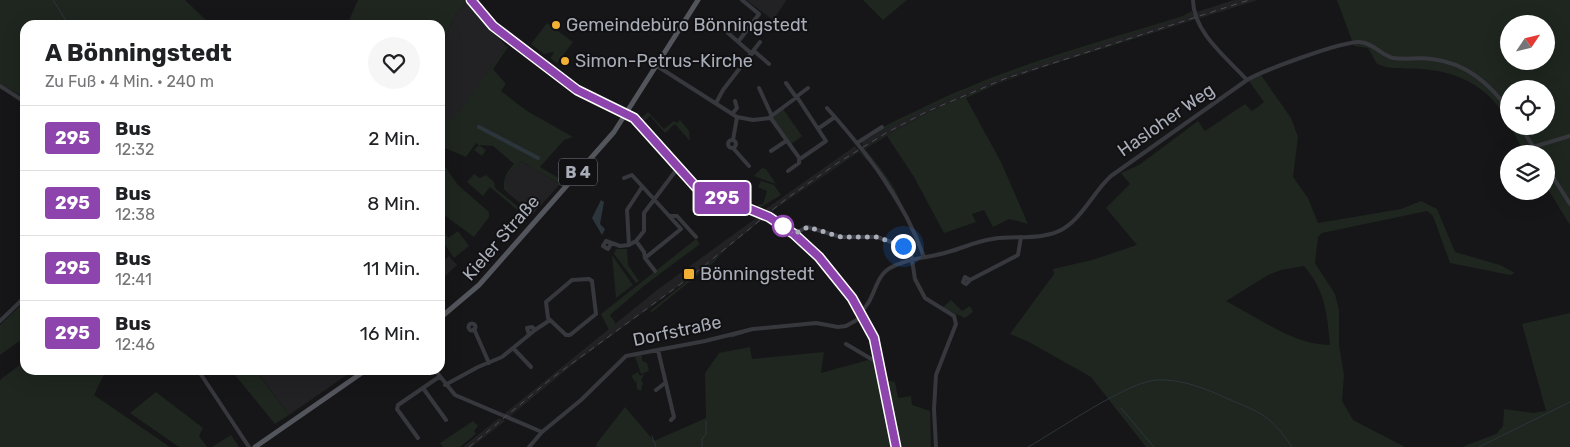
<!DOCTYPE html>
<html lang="de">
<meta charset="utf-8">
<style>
:root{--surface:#fff;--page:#f6f6f6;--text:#202124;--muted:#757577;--line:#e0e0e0}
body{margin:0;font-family:Rubik,sans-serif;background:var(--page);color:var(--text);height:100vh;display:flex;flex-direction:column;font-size:19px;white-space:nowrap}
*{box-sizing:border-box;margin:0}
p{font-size:16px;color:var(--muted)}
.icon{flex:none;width:28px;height:28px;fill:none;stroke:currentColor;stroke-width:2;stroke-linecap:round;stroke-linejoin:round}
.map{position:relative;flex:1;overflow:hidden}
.details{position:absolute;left:20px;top:20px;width:425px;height:355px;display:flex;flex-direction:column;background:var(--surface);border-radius:15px;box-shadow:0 5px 20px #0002}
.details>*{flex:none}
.badge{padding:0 10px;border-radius:4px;font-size:18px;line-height:32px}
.needle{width:32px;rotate:55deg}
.buttons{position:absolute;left:1500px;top:15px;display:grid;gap:10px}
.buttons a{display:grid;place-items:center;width:55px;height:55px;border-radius:50%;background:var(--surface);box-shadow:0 5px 20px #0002;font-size:25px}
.you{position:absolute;width:25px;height:25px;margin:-12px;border:4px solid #fff;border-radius:50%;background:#1a73e8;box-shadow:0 0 0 8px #1a73e833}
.map>.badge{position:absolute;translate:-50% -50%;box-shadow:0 0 0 2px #fff}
.round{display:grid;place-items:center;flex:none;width:52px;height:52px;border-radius:26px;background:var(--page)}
.headline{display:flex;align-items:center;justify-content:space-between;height:85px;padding:0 25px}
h1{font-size:24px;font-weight:700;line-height:38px}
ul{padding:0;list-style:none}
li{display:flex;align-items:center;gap:15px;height:65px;padding:0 25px;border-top:1px solid var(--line)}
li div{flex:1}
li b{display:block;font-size:19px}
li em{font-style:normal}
li .badge{min-width:55px;font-weight:700;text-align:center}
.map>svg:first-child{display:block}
</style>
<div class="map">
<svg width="1570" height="447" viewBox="0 0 1570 447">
<rect width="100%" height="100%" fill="#161618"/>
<!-- built -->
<path fill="#222225" d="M746,0H785L786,1L773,20Z
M1234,0H1258L1021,74L975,91L927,113L863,149L862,142L899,121L975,86L1019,69Z
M466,2L506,46L453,121L440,113V52L453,18Z
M855,146L859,151L769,213L763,211Z
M521,161L560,184L533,214L509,194L507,188L506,178Z
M759,216L764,218L698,272L576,362L509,417L504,414L657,290Z
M449,256L457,265L441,280L440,264Z
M256,370H354L289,415Z
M499,418L505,421L472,447H463Z"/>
<!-- green -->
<path fill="#1e261f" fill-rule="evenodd" d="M0,0H185L211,25H25V98L0,84Z
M358,0H464L466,2L453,18L440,52V25H347Z
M863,0H907L883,20Z
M1337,0H1570V225L1546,186V154H1525L1510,126H1546V89H1509V123C1490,88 1461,72 1422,69C1406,68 1391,70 1377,64L1368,48L1354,46ZM1509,24H1546V61H1509Z
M1192,11V15C1083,49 973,80 873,136C883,125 902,118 916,111C1000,68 1093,44 1183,16Z
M1194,20L1044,67L997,84L966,98L1001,162L1028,224L1009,219L993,227L984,210L972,214L976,222L944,233L914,177L887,136L865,149C877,164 896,185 900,203L875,163L863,149L927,113L975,91L1074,56Z
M547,23L573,42L557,63L550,58L554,53L553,52L544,54L531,44Z
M506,46L508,47L493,69L506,84L501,91L527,111L573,137L564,140L540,167L562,180L560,184L521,161L506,178L509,194L504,189C503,178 507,172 514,164L493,146L479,145L486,150L482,156L474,150L479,145L476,143L466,157L440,146V113L453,120Z
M1261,75L1291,118L1298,137L1293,177L1308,198L1318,223L1401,209L1421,201L1437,209L1455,252L1500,265L1515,273L1510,275L1450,263L1433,216L1427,211L1322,233L1318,237L1315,263L1335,294L1339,310V345L1344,375L1342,401L1353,420L1405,447H1146L1091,377L1029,342L1010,334L1054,274L1053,269L1092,260L1137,245L1106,208L1130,184L1121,173L1139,165L1198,121L1205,131L1245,104L1252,111L1264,102L1249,81ZM1304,266C1326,292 1327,314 1330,345C1294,345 1257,317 1226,301L1268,275L1281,270Z
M783,109L802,136L790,145L772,119L773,115Z
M648,112L664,129L674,121L677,123L680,120L689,131L690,141L675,124L665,133L650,116L642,123L639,120Z
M859,151L873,164L898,204L897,205L873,166L859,152L771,212Z
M440,166L446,168L458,185L489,212V217L474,237L440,212Z
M762,168L766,169L776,184L754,176Z
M474,174L480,178L486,175L494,182L495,188L527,214L528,219L490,187L483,196L467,182Z
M761,181L774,185L781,195L758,209L757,205L763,204L767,191L758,187Z
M440,226L448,238L458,231L469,246L454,258L443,242L440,244Z
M696,239L700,244L645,285L610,315L616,324L609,330L601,314Z
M616,249H627L628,265L639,281L636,283L614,254Z
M724,251L714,262L652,312L650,311Z
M612,255L633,285L616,298Z
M951,300L962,311L970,306L973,312L965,318L942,308Z
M25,301V337L0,355V325Z
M1570,313V447H1462L1496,434L1503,426L1504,409L1533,413L1546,411L1522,324Z
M750,347L752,359L824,352L821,373L868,360L876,364L892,447H596L597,443L625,407L654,441L706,418L705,373L719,353Z
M642,355V361L647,363L649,371L641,374L635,356Z
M25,361V370H106L94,395L170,447H0V380Z
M231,370H258L257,372L289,415L275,424Z
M638,372L640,376L644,374L641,381L643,382L641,391L637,389L636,377V383L631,376Z
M885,380L895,382L898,398L911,396L912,405L930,411L931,447H898Z
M156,392L203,428L199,436L207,447H179L130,413Z
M473,421L478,426L474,431L476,434L460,447H443L440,443Z
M231,435L239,447H212Z"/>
<!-- water -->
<path fill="#2c353c" d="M601,200L604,202L600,224L605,229L602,235L592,218Z"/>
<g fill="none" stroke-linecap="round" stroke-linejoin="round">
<!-- stream -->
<path stroke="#2c353c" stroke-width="1" d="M53,0L69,25
M731,337L744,333
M1121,408L1154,447
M652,436L656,447
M702,447V439L706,434V421
M1028,447C1057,431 1128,381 1157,380C1182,379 1204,388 1226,398C1263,414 1269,414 1292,447
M1479,447L1570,402"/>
<!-- canal -->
<path stroke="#2c353c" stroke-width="4" d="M479,127L538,158"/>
<!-- minor -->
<path stroke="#37383d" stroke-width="4" d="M1193,0C1193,32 1227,58 1247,80
M728,33L752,54
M738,42L759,14L742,0
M754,51L769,64
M657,66L737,117L753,120L770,118
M786,83L796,97L808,88
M0,86L25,102
M759,88L771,114
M797,97L826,141L800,159L770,117Z
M716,103L723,90L760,42
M827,108C867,153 904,200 924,257
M732,114L737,108L735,101
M1520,126L1538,154
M819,128L835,117
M728 144a4 4 0 1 1 8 0a4 4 0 1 1-8 0Z
M733,140L737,117
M857,143L882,127
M1533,147L1570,136
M733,148L749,166
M771,151L786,141
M1546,166L1570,204
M788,171L799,163V159
M624,178L632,175L681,229L645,258L644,252L636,241
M669,216H677L696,237
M794,234L807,227L841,237H877L903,246L911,254L915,279L925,298L954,316L956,324L936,375L934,409L936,447
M611,244L608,249L603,246L606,241L620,246L629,245L636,241L644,231V213L677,169
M629,245L627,210L642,187
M645,258L655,271
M589,279L592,281L596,314L570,335H566L548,318L546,302L572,280Z
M970,280L966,284L963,282L965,277L970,280L1018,255L1021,237
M861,311C875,301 874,277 890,268C907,258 929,258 948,252C963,248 977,241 992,239C1015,235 1042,241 1063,229C1083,217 1094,191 1111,176L1247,80C1264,70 1340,42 1359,42C1372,42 1381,55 1393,58C1406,60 1419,57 1432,59C1466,63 1489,83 1509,110
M0,321L25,297
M468.5 327a3.5 3.5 0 1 1 7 0a3.5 3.5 0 1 1-7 0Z
M474,329L489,363
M535,330L550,320
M846,344L873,360H879
M513,348L531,367
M658,350L674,417L671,420
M198,370L249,447
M435,370L455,395L542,432
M445,385L478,367L502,357L535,330L532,327L527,328L529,334
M423,388L446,420
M656,390L665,383
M418,438L397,409L398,405L439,377
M529,447L542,432L581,400L626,356L705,341L753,329L816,323L838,327L846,326L864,316"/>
<!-- major -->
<path stroke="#53555c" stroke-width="5" d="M471,0L493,26L577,90L634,118L696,187L769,217L794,234L819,257L852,298L874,338L896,447
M440,318L479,285L614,132L698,0
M255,447L366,370"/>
<!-- rail -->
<path stroke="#4a4c52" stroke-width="1" stroke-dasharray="6 5" stroke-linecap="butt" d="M469,447L552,378L693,275L786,199L836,164L886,133L926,112L1004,79L1249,0"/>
</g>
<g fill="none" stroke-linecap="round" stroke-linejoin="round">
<!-- line casing -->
<g stroke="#fff" stroke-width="11">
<path id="line" d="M471,0L493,26L577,90L634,118L696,187L769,217L794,234L819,257L852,298L874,338L896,447"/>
</g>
<!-- line -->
<use href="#line" stroke="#8e44ad" stroke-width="8"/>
<!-- walk -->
<path stroke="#a8adb8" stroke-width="5" stroke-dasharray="0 9" d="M783,226L794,234L808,227L841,237H877L903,246"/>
</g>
<!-- markers -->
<g fill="#f2b134" stroke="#111113" stroke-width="2">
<circle cx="556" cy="25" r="5"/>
<circle cx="565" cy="61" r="5"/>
<rect x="683" y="268" width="12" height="12" rx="2.5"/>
</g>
<circle fill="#fff" stroke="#8e44ad" stroke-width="2.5" cx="783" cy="226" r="10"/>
<g text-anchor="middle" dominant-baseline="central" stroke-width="4" stroke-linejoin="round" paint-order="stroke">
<!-- shield labels -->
<rect fill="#111113" stroke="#7b7e86" stroke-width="1" x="559" y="158.5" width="38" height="27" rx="4"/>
<g font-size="16" font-weight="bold" fill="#a8adb8">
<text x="578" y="172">B 4</text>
</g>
<!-- poi labels -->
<g font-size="18" fill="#a8adb8" stroke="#111113" text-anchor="start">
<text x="566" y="25">Gemeindebüro Bönningstedt</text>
<text x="575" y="61">Simon-Petrus-Kirche</text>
<text x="700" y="274">Bönningstedt</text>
</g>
<!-- street labels -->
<g font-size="18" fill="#a8adb8" stroke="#111113">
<text transform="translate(1166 120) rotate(-35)">Hasloher Weg</text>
<text transform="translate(501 238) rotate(-49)">Kieler Straße</text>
<text transform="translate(677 331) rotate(-12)">Dorfstraße</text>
</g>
</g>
</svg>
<div class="buttons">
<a><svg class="needle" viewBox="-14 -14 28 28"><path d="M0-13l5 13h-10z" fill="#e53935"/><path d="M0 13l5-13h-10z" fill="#757577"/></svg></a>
<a><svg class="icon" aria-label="locate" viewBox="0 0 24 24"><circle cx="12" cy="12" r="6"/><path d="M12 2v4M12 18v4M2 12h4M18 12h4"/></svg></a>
<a><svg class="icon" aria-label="layers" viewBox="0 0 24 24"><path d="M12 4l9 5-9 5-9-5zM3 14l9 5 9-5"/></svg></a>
</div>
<div class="you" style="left:903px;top:246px"></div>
<b class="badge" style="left:722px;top:198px;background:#8e44ad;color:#fff">295</b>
<section class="details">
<div class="headline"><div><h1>A Bönningstedt</h1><p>Zu Fuß · 4 Min. · 240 m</p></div><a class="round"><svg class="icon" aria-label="heart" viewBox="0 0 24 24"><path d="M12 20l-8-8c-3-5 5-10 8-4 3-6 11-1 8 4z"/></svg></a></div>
<ul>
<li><span class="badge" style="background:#8e44ad;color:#fff">295</span><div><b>Bus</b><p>12:32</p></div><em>2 Min.</em></li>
<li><span class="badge" style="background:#8e44ad;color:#fff">295</span><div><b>Bus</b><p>12:38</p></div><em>8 Min.</em></li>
<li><span class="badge" style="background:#8e44ad;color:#fff">295</span><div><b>Bus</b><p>12:41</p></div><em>11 Min.</em></li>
<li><span class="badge" style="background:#8e44ad;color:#fff">295</span><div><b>Bus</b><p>12:46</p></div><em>16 Min.</em></li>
</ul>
</section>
</div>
